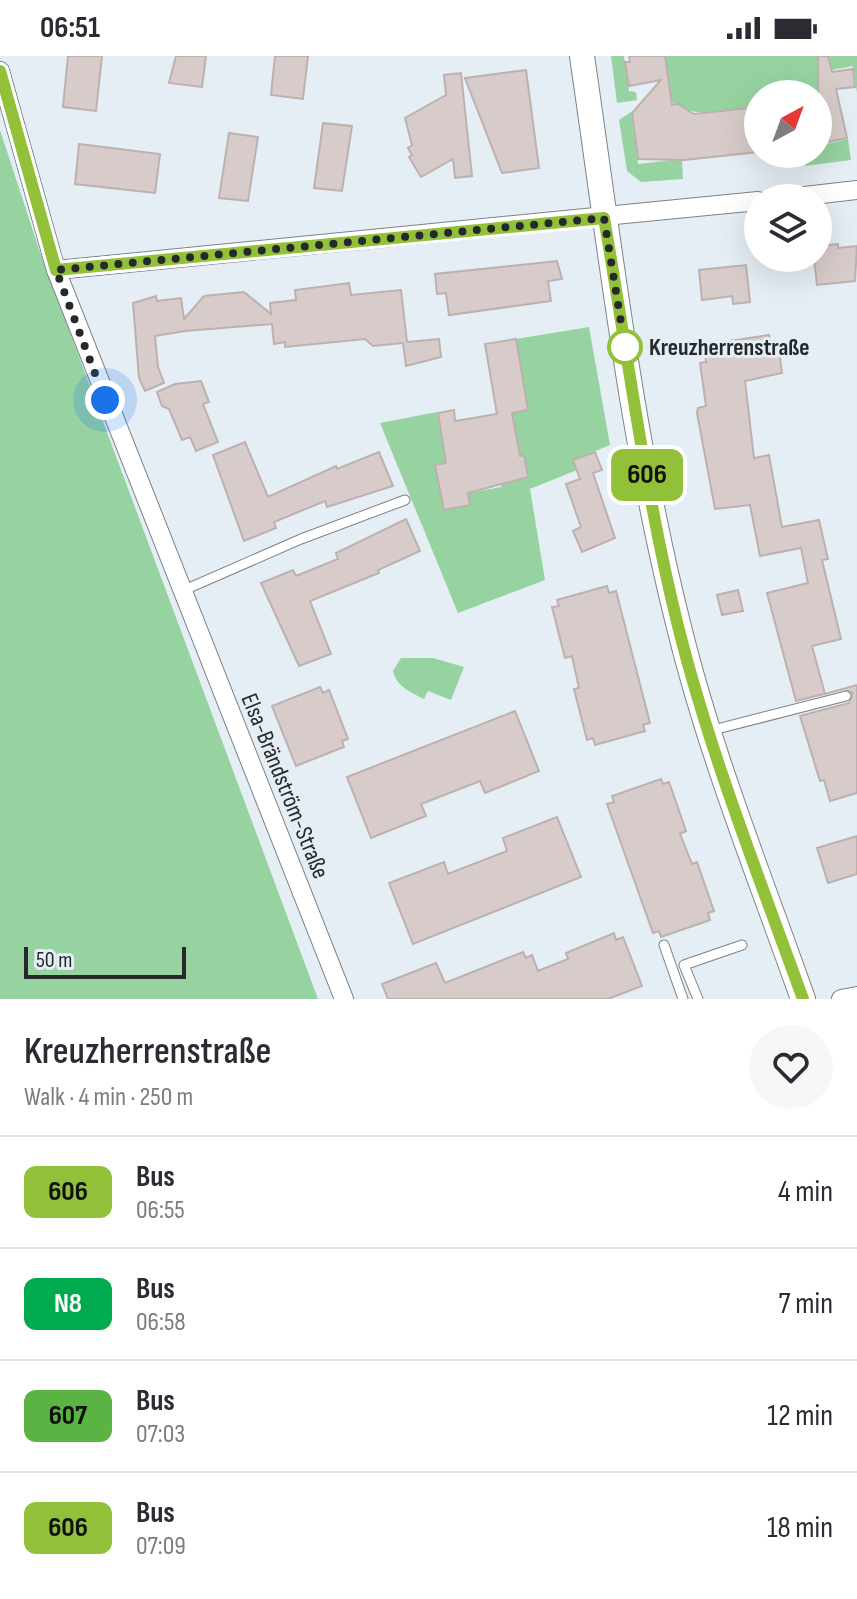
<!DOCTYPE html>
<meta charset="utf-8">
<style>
:root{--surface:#fff;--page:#f7f7f7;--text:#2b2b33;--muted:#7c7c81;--line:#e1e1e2}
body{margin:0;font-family:"Sofia Sans Condensed",sans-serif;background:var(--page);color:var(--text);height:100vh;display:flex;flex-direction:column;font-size:30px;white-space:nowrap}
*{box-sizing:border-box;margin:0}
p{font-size:26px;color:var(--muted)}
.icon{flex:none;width:44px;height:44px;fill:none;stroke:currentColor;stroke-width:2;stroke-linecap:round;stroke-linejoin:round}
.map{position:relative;height:943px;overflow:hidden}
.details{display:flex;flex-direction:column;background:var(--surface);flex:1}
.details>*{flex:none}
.badge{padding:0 16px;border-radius:12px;font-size:28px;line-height:52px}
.needle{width:52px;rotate:41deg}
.fabs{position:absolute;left:744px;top:24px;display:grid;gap:16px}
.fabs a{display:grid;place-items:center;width:88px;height:88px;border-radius:50%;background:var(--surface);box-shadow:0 8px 32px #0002;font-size:40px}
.scale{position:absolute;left:24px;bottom:20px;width:162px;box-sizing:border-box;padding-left:8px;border:4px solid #26292c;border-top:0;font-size:22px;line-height:28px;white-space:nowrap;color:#26292c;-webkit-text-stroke:6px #e5edf5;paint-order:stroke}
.you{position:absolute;width:40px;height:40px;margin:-20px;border:6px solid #fff;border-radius:50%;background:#1a73e8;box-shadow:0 0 0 12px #1a73e833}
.map>.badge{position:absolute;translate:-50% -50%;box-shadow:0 0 0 4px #fff}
.round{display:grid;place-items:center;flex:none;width:84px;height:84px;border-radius:42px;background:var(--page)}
.overview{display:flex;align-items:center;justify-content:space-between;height:136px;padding:0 24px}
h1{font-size:38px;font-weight:600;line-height:60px}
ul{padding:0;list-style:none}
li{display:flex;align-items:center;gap:24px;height:112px;padding:0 24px;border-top:2px solid var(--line)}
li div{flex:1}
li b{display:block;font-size:30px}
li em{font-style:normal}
li .badge{min-width:88px;font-weight:700;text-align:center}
.status{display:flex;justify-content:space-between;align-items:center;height:56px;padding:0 40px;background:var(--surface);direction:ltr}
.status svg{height:22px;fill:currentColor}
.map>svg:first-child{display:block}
</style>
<div class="status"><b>06:51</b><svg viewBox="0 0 49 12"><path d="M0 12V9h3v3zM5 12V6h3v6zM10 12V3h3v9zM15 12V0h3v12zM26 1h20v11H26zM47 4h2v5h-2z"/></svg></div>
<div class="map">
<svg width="857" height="943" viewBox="0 0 857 943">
<rect width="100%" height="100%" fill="#e5edf5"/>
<!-- green -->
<path fill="#97d3a1" d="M611,0H624L629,35L636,36L637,44L617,47Z
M665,0H857V37L853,10L832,14L835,37L758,38V50C713,55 691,68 657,33L670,31Z
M631,56L638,108L682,103L683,123L641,126L627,115L619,64Z
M0,74L40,196L318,943H0Z
M848,83L851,104L805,110L803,99L793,100L818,98V90Z
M589,271L610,389L573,404L577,414L530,433L545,524L458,557L380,367L437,356L444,394L450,406L435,409L444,454L470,449L468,437L501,431V427L528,421L524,400H519L512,357L528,353L516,283Z
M401,602H433L464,611L451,644L428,635L424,643C410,636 396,630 393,615Z"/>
<!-- building -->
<path fill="#d8ccca" stroke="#bdb1af" stroke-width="2" d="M68,0H102L96,55L63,51Z
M176,0H206L202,31L169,27Z
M275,0H308L303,43L271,39Z
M629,0H665L672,49L678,48L694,58L758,51V96L684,104L638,103L632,57L661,24L629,30L625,6H630Z
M818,0H828L832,16L853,13L855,31L836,33L847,82L818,88Z
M526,14L539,112L502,117L465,22Z
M461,17L472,120L455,122L453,103L421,121L409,101L412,99L408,92L412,89L405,62L446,39L444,19Z
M323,67L352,70L342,135L314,132Z
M229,77L258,81L248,145L219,142Z
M79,88L160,98L155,137L75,128Z
M838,188V192L857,190L855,225L817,229L814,202H818V190Z
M557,205L562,223L548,225L551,245L449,259L446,237L437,238L435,218Z
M746,209L750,246L733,248L732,240L702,244L699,214Z
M349,227L351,239L401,234L407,286L439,283L441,301L406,310L403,287L373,290L365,283L285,291V286L274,288L272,268L185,275L155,280L158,311L164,327L145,335L139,322L133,247L156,240L157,245L181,242L184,263L204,240L244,236L271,258L270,247L296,244L295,234Z
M769,279L772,295L779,294L782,317L745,325L754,402L769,399L782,471L819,464L828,503L822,504L841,583L812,590L825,638L857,629V737L830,745L824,724L820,725L800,660L849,647L853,637L844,633L796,645L767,537L808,527L801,492L760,500L750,449L715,453L697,357L698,352L706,350L700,307L706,306L705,297L718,295L716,287Z
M516,283L528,354L512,357L520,400L524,399L528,421L468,437L470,449L444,454L435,409L446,407L438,357L454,354L455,365L497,358L485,288Z
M201,325L209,346L203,348L218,386L196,395L190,381L182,384L169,353L162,350L157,336L175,328Z
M245,386L268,441L336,410L337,413L379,396L393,430L327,451L325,445L274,466L276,472L244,485L213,399Z
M595,396L602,414L593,417L615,482L582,496L573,475L581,471L566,428L580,423L573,404Z
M406,463L420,495L378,514L379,517L310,545L331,598L299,610L261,527L293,514L296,520L338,503L336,497Z
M607,530L609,537L616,535L650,667L643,669L645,675L595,689L593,682L587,684L574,633L579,632L572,600L565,602L552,551L559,550L557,544Z
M738,534L743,555L722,559L717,539Z
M320,631L323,637L329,634L348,683L342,685L344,691L296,710L272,650Z
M515,655L539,715L485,737L480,725L421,748L426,760L371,782L347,721Z
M661,723L663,728L669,726L686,775L680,778L692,808L697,806L714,855L708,857L710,864L661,881L659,875L653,877L607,748L614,746L612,740Z
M557,761L581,821L413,888L389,827L444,806L448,818L507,795L503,782Z
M857,780V818L828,827L817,792Z
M614,877L616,884L623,881L642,930L608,943H388L382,928L436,907L445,927L523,896L526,902L532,899L538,915L568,903L566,897Z"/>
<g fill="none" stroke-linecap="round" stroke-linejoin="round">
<!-- lane casing -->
<g stroke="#7b838a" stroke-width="11">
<path id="lane" d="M182,535L301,483L405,444
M709,675L846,640
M664,889L683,943
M698,943L684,909L742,889"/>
</g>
<!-- street casing -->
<g stroke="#7b838a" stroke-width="20">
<path id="street" d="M0,15L56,214L344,943
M787,142L857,134
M56,214L758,145
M841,943L857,940"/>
</g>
<!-- secondary casing -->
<g stroke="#7b838a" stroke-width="26">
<path id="secondary" d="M582,0C610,192 632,387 680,575C711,700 760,821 803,943"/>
</g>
<!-- lane -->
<use href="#lane" stroke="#fff" stroke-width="9"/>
<!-- street -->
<use href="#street" stroke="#fff" stroke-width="18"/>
<!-- secondary -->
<use href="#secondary" stroke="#fff" stroke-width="24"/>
</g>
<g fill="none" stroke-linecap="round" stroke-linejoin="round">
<!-- line casing -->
<g stroke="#fff" stroke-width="18">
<path id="line" d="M0,15L56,214L604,162C628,299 645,439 679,574C711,700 759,821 803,943"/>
</g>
<!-- line -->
<use href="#line" stroke="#92c139" stroke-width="12"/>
<!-- walk -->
<path stroke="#26292c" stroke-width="8" stroke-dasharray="0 14.4" d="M105,344L56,214L604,162L625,291"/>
</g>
<!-- markers -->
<circle fill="#fff" stroke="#92c139" stroke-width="4" cx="625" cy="291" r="16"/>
<g text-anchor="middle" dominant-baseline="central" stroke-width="6" stroke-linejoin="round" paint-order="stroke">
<!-- stop labels -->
<g font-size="24" font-weight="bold" fill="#26292c" stroke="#e5edf5" text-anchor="start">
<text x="649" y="291">Kreuzherrenstraße</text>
</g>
<!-- street labels -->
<g font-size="24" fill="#26292c" stroke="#e5edf5">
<text transform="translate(285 730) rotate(68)">Elsa-Brändström-Straße</text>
</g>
</g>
</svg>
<div class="fabs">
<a><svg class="needle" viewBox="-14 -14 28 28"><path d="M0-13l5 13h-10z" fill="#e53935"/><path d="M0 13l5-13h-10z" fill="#7c7c81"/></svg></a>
<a><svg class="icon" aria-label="layers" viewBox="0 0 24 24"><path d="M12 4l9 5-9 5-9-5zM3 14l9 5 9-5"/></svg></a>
</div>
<div class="scale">50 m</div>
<div class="you" style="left:105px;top:344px"></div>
<b class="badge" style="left:647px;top:419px;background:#92c139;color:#111">606</b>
</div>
<section class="details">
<div class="overview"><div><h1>Kreuzherrenstraße</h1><p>Walk · 4 min · 250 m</p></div><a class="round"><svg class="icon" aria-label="heart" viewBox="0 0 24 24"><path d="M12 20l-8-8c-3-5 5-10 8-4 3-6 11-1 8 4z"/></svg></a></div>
<ul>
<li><span class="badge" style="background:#92c139;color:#111">606</span><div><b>Bus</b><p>06:55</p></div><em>4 min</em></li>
<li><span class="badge" style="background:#00ab4f;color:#fff">N8</span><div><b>Bus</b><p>06:58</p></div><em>7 min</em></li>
<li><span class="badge" style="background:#5bb343;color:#111">607</span><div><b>Bus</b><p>07:03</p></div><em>12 min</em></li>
<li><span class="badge" style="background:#92c139;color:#111">606</span><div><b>Bus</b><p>07:09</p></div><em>18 min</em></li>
</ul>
</section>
